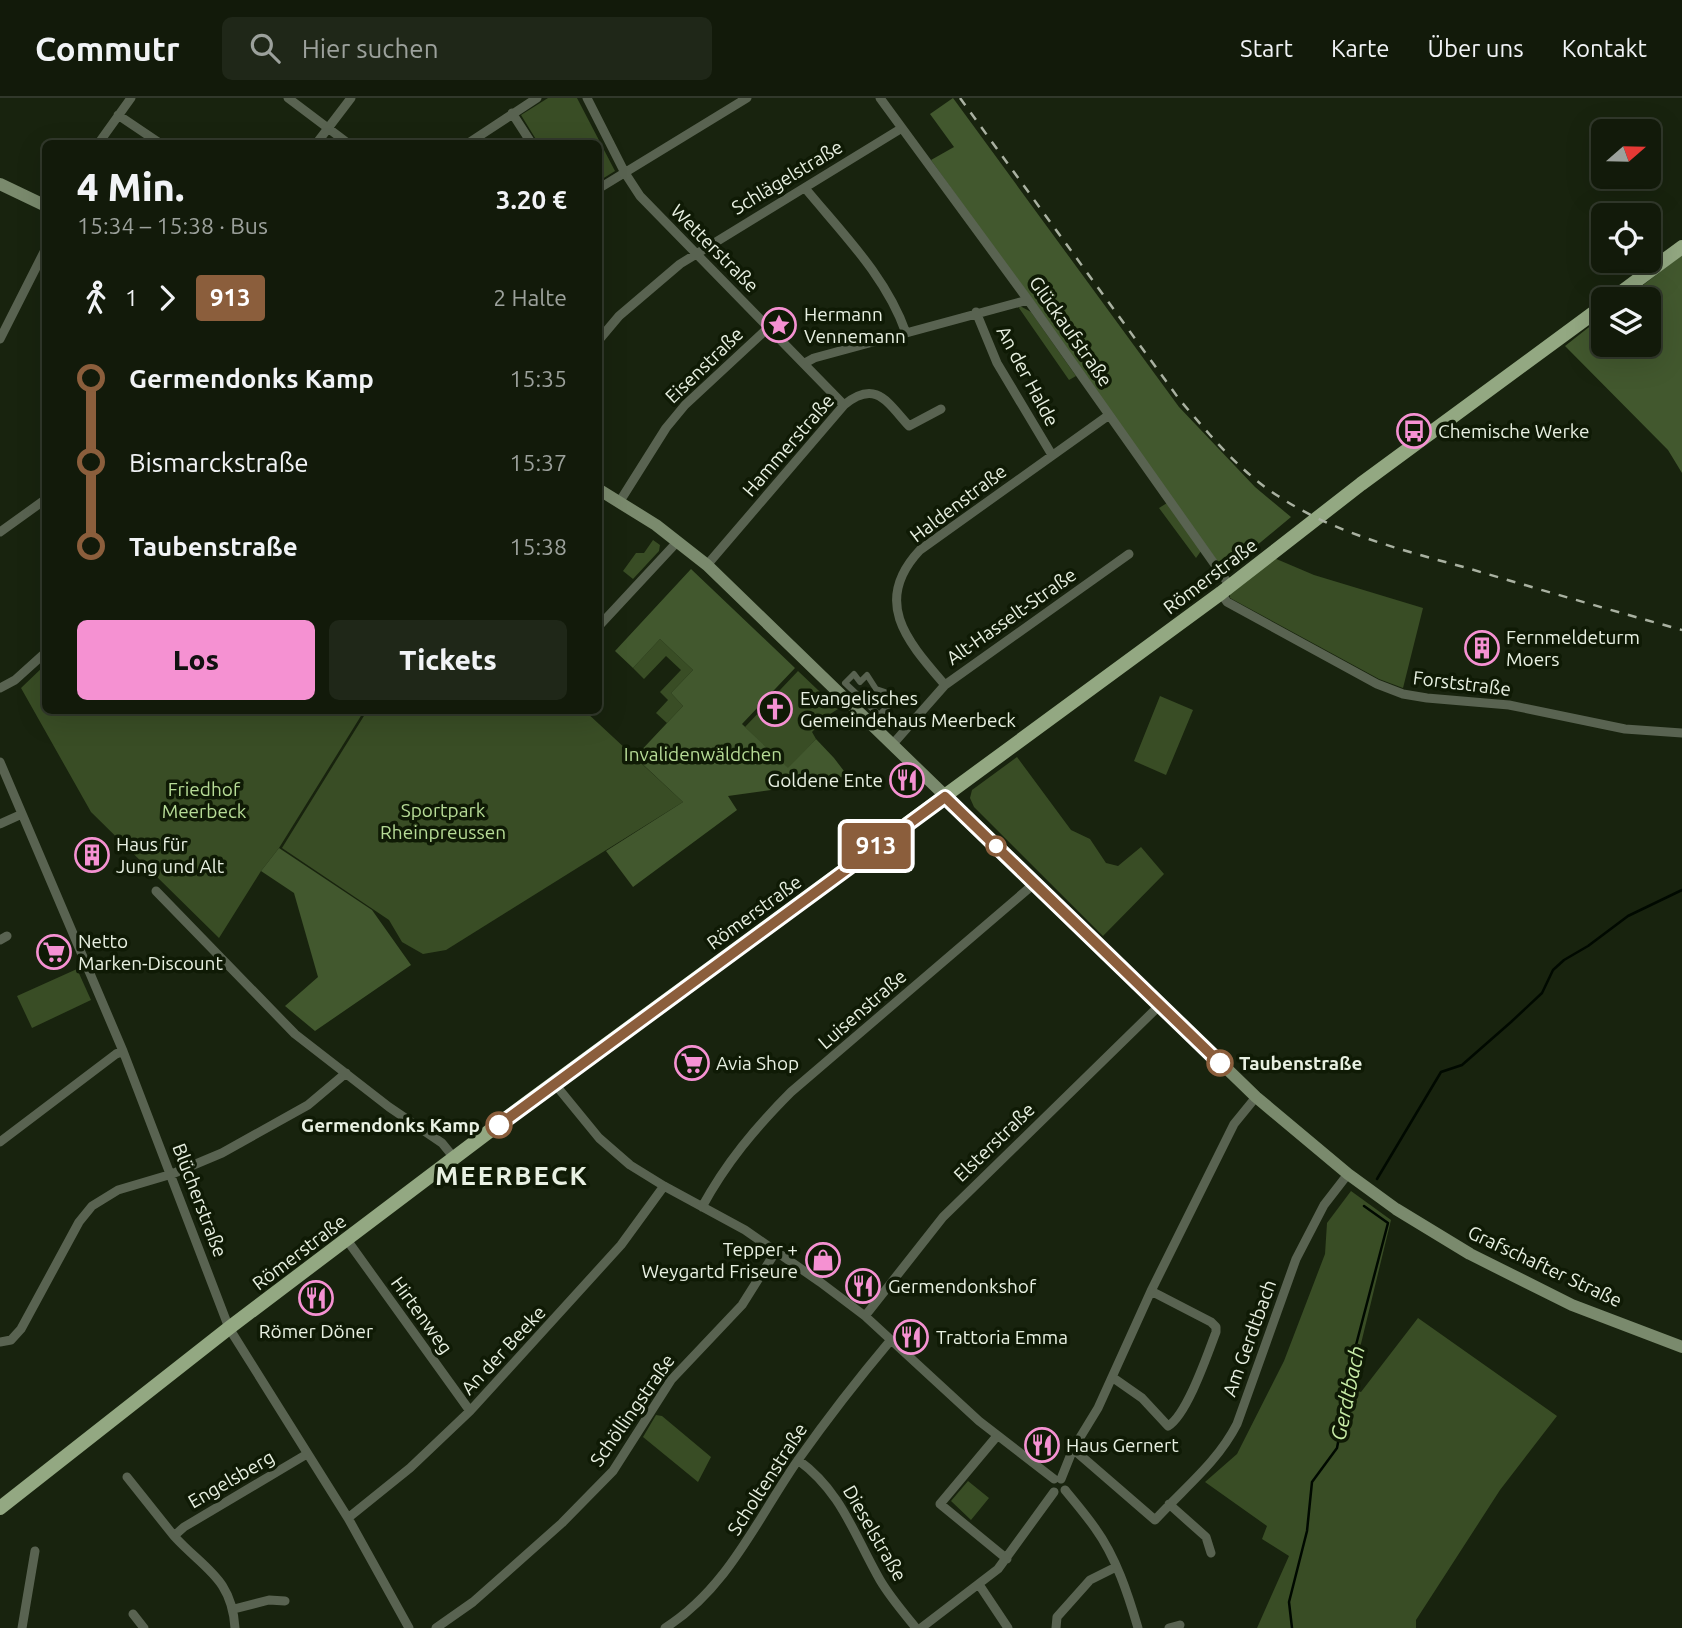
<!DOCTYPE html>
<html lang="de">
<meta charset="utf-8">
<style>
:root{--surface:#121a0a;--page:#1f2718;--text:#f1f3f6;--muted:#9ca19c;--line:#31382b;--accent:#f591d2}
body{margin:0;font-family:Ubuntu,sans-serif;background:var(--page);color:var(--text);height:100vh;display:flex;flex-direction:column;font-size:26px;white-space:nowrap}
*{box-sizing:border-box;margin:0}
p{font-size:23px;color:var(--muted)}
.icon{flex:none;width:38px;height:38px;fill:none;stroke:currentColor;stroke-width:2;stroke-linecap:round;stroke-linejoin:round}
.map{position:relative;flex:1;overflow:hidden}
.side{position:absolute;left:42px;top:42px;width:560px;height:574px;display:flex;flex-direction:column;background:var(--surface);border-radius:10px;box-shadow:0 7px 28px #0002,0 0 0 2px var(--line)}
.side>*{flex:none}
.badge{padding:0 14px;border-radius:5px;font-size:24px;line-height:46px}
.needle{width:46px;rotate:70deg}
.buttons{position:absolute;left:1591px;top:21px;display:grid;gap:14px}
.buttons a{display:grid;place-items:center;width:70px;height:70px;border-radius:10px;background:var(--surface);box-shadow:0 7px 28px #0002,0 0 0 2px var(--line);font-size:35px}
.map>.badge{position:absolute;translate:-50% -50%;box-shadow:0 0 0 4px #fff}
.legs{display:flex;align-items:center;gap:10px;height:77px;padding:0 35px;font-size:23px}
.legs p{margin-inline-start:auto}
.overview{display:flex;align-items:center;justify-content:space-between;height:119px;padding:0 35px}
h1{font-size:38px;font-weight:800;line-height:52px}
.cta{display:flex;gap:14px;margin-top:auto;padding:14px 35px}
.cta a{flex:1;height:80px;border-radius:10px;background:var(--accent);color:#111;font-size:28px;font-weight:800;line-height:80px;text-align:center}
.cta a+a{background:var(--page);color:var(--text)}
ul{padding:0 35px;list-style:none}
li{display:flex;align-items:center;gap:24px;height:84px;font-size:26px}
li i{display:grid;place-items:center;width:10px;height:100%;margin:0 9px;background:currentColor}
li i::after{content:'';width:18px;height:18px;margin:-9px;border:5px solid;border-radius:50%;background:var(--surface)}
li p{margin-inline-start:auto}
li:first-child i{background:linear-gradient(#0000 50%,currentColor 0)}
li:last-child i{background:linear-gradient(currentColor 50%,#0000 0)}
header{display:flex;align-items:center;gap:42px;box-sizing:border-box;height:98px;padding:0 35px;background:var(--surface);border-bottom:2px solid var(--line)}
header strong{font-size:33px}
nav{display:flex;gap:38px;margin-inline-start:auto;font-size:24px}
.search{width:490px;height:63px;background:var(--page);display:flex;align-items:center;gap:18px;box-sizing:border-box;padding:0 24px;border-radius:10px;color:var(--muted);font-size:26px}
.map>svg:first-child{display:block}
</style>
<header>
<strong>Commutr</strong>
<div class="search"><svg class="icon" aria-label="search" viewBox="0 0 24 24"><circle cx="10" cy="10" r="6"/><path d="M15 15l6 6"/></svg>Hier suchen</div>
<nav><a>Start</a><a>Karte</a><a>Über uns</a><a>Kontakt</a></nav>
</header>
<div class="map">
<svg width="1682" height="1530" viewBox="0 0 1682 1530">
<rect width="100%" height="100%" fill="#18230e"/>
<!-- green -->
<path fill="#394d25" d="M548,0H577L615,73L599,83L598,46H540L537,43L521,17Z
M1020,208L1031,214L1076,278L1069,282L1019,210Z
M1167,405L1201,453L1196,460L1159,410Z
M653,442L660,447L659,453L633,481L623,473L636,455H644Z
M1274,460L1314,477L1423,510L1403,590L1379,581L1230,500V496Z
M660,541L693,572L671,595L683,608L667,625L656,615L668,602L660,594L681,572L666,558L644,581L633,570Z
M45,567L46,612L364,613L279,750L261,773L219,840L91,714L21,590Z
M798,573L838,611L827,618L812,634L816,641L788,671L745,629Z
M1160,598L1193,612L1166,677L1134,663Z
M367,613H585L683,704L446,852L423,856L402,844L389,822L282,750Z
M1017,659L1071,732L1090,741L1106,765L1118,768L1141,749L1164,776L1103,838L974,709L970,700L972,692Z
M77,871L91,902L32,930L17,898Z
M1351,1093L1391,1122L1350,1291L1361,1294L1418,1220L1557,1318L1500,1392L1416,1522V1530H1257L1289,1458L1262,1441L1267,1428L1205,1384L1237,1356L1284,1263L1325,1156L1327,1125Z
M656,1317L662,1318L711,1359L698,1384L643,1339Z
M968,1383L989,1400L971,1422L951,1403Z"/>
<!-- forest -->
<path fill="#42582e" d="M953,0L1179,309L1255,389L1291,419L1225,474L931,62L954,49L930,16Z
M1682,157V375L1668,352L1565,248L1603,218V247H1648V201H1625Z
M691,471L795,570L742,626L788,670L816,641L834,660L847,677L829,684L728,698L737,712L633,789L606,753L683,704L635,659L683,608L671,595L693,572L660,541L633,570L615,553Z
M279,750L372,812L411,867L315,933L285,908L318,879L294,795L261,773Z"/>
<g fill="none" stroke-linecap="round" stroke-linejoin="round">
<!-- stream -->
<path stroke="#000900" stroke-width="2.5" d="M1377,1081L1441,974L1462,967L1511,924L1542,895L1553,872L1564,862L1588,848L1628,818L1682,792
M1292,1530L1289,1504L1307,1433L1312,1384L1337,1350L1340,1334V1308L1388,1125L1364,1108"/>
<!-- pedestrian -->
<path stroke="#596351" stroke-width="6" d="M854,576L860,584L867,577L876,591L885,594L894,603L879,617L845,585Z"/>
<!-- minor -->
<path stroke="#596351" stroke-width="9" d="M288,0L349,46
M587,0L625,75L640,98L844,307
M880,0L1028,202L1230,488
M512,15L532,46
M118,17L161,46
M98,46L131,0
M316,46L351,0
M467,46L537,0
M805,90C842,135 886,178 906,235
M598,91L747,0
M976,214L997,265L1052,357
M0,241L46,150
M598,243L619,218L680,166L902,30
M805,265L814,260L1028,202
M620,403L666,330L685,307L769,229
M0,434L46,401
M707,467L844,307C876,281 887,304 909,328L941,311
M1221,495L1227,504L1377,586L1403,596L1427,600L1509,607L1625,631L1682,635
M598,529L678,443
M945,587C908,544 871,504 920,452L1109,317
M0,590L15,582L46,554
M892,647L945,587L1129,456
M0,664L123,953L229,1230L348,1420L409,1530
M0,726L22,716
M156,793L295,936L389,1009L442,1045L455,1061
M0,842L7,838
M554,985L599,1040L630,1067L664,1088L745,1132L820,1184L865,1218L979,1323L1054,1381
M0,1044L116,956L123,953
M702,1109C726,1065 755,1030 791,994L1035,785
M347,1142L470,1313
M865,1218L943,1119L1160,907
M0,1244L11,1242L21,1231L79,1124L92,1108L118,1092L172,1076L222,1055L308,1007L346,975
M1112,1279L1142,1300L1168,1328C1187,1317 1208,1255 1216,1234V1229L1211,1224L1151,1193
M997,1338L940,1406L1007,1461
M1073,1351L1155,1422C1184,1390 1217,1365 1237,1326L1296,1161L1324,1107L1348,1076
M798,1362C842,1394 854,1437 880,1482C890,1499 903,1514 916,1530
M127,1379L174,1438
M1061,1381L1073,1351L1098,1310L1151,1193L1234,1026L1256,999
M1065,1392C1075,1404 1086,1417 1095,1430C1116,1459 1128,1496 1138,1530
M1169,1406L1206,1439L1211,1455
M348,1420L410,1370L470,1313L621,1147L664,1088
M980,1488L1008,1530
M234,1511L269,1502L285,1503
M133,1516L144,1530
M22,1530L35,1453
M235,1530C232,1480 204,1471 174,1438L184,1429L307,1356
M436,1530L473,1504L562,1425L613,1373L671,1282L742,1207L776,1153
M665,1530C728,1490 757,1421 798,1362C827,1321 858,1281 890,1243
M921,1530L998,1471L1054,1394
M1056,1530L1057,1519L1090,1482L1116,1469
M1169,1530L1180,1527"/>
<!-- secondary -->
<path stroke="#7a8a6d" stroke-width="12" d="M0,86L46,108
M598,391L656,427L707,467L1256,999L1348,1076L1396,1111L1470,1156L1572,1207L1682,1249"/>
<!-- primary -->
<path stroke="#93a882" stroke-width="14" d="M1612,201L1682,149
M0,1410L229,1230L532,1001L1221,495L1361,386L1603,208"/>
<!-- rail -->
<path stroke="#a9b1a1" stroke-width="2.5" stroke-dasharray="9 9" stroke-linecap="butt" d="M960,0L1179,301C1209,336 1239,373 1278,398C1334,435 1402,452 1467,470C1538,491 1610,512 1682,532"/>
</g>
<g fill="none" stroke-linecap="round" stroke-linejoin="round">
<!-- line-1 casing -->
<g stroke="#fff" stroke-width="16">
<path id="line-1" d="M499,1027L945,699L1220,965"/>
</g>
<!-- line-1 -->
<use href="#line-1" stroke="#8b5e3c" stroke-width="10"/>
</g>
<!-- icons -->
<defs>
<g id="sight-ring" transform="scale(1.75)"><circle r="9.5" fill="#0f1a05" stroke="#f591d2" stroke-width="1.5"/><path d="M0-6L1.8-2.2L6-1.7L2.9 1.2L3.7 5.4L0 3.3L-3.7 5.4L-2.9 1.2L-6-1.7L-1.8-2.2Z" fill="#f591d2"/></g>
<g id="bus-ring" transform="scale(1.75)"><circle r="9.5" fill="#0f1a05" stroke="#f591d2" stroke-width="1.5"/><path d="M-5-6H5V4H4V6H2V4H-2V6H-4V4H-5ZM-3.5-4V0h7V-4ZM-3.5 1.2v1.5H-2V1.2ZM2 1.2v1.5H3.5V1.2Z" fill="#f591d2"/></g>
<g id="building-ring" transform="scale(1.75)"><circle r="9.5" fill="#0f1a05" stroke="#f591d2" stroke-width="1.5"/><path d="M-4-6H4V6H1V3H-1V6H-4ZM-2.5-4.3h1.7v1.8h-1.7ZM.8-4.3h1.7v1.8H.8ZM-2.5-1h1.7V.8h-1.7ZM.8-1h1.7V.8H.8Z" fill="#f591d2"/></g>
<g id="church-ring" transform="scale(1.75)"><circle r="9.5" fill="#0f1a05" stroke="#f591d2" stroke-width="1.5"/><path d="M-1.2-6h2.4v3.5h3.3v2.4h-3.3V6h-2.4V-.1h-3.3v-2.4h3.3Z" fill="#f591d2"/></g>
<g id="restaurant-ring" transform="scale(1.75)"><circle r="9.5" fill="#0f1a05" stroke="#f591d2" stroke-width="1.5"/><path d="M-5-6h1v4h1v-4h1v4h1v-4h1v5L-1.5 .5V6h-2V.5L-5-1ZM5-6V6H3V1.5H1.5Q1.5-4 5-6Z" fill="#f591d2"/></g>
<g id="supermarket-ring" transform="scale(1.75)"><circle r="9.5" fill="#0f1a05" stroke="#f591d2" stroke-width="1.5"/><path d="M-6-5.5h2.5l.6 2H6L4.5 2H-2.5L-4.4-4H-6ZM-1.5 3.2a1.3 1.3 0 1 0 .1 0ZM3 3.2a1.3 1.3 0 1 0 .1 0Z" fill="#f591d2"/></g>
<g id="shop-ring" transform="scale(1.75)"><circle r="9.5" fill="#0f1a05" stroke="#f591d2" stroke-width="1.5"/><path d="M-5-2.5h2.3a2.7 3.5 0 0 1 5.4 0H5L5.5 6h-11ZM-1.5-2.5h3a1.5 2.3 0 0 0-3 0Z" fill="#f591d2"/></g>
</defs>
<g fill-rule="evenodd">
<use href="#sight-ring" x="779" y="227"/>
<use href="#bus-ring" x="1414" y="333"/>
<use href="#building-ring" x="1482" y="550"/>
<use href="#church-ring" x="775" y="611"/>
<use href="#restaurant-ring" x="907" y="682"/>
<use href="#building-ring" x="92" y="757"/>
<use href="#supermarket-ring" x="54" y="854"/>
<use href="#supermarket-ring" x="692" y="965"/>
<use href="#shop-ring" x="823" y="1162"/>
<use href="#restaurant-ring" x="863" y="1188"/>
<use href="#restaurant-ring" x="316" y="1200"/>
<use href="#restaurant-ring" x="911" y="1239"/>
<use href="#restaurant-ring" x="1042" y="1347"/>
</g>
<!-- markers -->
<g fill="#fff" stroke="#8b5e3c" stroke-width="3.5">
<circle cx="996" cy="748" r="9"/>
<circle cx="1220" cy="965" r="12"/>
<circle cx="499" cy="1027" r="12"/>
</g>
<g text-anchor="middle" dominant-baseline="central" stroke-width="7" stroke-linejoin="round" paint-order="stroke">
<!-- street labels -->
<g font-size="19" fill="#e8f0e2" stroke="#0f1a05">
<text transform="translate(787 79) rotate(-31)">Schlägelstraße</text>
<text transform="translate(715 150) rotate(45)">Wetterstraße</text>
<text transform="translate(1071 233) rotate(55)">Glückaufstraße</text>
<text transform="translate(704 267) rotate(-44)">Eisenstraße</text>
<text transform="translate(1028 278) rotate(62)">An der Halde</text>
<text transform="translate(788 347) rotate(-49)">Hammerstraße</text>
<text transform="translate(958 405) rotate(-37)">Haldenstraße</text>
<text transform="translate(1210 478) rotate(-37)">Römerstraße</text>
<text transform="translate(1011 518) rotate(-35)">Alt-Hasselt-Straße</text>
<text transform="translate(1462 585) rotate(7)">Forststraße</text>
<text transform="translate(754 814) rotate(-36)">Römerstraße</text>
<text transform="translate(862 911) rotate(-41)">Luisenstraße</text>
<text transform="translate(994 1044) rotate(-44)">Elsterstraße</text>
<text transform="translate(200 1102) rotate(69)">Blücherstraße</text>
<text transform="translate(299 1154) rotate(-37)">Römerstraße</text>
<text transform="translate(1545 1168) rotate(25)">Grafschafter Straße</text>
<text transform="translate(422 1217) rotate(54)">Hirtenweg</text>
<text transform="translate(1249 1240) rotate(-70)">Am Gerdtbach</text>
<text transform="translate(503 1252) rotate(-47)">An der Beeke</text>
<text transform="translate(632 1312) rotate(-55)">Schöllingstraße</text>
<text transform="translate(231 1381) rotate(-30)">Engelsberg</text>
<text transform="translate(767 1381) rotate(-57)">Scholtenstraße</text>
<text transform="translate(875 1435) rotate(60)">Dieselstraße</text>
</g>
<!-- poi labels -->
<g font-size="19" fill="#e8f0e2" stroke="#0f1a05" text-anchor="start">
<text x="804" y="216">Hermann<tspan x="804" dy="22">Vennemann</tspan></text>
<text x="1438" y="333">Chemische Werke</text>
<text x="1506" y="539">Fernmeldeturm<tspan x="1506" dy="22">Moers</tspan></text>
<text x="800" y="600">Evangelisches<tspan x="800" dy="22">Gemeindehaus Meerbeck</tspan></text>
<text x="883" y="682" text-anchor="end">Goldene Ente</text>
<text x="116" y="746">Haus für<tspan x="116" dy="22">Jung und Alt</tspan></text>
<text x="78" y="843">Netto<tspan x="78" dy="22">Marken-Discount</tspan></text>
<text x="716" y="965">Avia Shop</text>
<text x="798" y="1151" text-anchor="end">Tepper +<tspan x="798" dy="22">Weygartd Friseure</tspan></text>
<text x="888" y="1188">Germendonkshof</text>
<text x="316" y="1233" text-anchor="middle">Römer Döner</text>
<text x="936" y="1239">Trattoria Emma</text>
<text x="1066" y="1347">Haus Gernert</text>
</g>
<!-- park labels -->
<g font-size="19" fill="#b6db96" stroke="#0f1a05">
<text x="703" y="656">Invalidenwäldchen</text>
<text x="204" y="691">Friedhof<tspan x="204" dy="22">Meerbeck</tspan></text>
<text x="443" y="712">Sportpark<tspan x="443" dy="22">Rheinpreussen</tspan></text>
</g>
<!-- stop labels -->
<g font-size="19" font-weight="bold" fill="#e8f0e2" stroke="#0f1a05" text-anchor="start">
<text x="1239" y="965">Taubenstraße</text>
<text x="480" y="1027" text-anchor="end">Germendonks Kamp</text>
</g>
<!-- water labels -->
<g font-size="21" font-style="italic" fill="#c7eca7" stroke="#0f1a05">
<text transform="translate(1347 1295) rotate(-78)">Gerdtbach</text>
</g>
<!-- district labels -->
<g font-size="26" font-weight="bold" letter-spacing="2" fill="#e8f0e2" stroke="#0f1a05">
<text x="512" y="1077">MEERBECK</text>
</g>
</g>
</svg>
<div class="buttons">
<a><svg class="needle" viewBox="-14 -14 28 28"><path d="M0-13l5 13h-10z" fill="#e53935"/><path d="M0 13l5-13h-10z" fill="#9ca19c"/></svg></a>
<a><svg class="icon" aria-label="locate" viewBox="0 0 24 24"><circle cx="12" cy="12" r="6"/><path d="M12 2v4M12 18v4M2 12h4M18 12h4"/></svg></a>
<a><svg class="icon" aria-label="layers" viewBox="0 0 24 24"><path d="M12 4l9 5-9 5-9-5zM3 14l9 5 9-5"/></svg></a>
</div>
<b class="badge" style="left:876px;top:748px;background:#8b5e3c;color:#fff">913</b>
<section class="side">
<div class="overview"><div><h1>4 Min.</h1><p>15:34 – 15:38 · Bus</p></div><b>3.20 €</b></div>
<div class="legs"><svg class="icon" aria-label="walk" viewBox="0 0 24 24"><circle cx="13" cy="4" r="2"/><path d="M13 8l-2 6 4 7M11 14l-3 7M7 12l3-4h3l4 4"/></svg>1<svg class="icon" aria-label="forward" viewBox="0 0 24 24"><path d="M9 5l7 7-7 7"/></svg><b class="badge" style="background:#8b5e3c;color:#fff">913</b><p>2 Halte</p></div>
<ul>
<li><i style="color:#8b5e3c"></i><b>Germendonks Kamp</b><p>15:35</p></li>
<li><i style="color:#8b5e3c"></i><span>Bismarckstraße</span><p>15:37</p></li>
<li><i style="color:#8b5e3c"></i><b>Taubenstraße</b><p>15:38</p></li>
</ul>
<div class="cta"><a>Los</a><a>Tickets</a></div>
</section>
</div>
